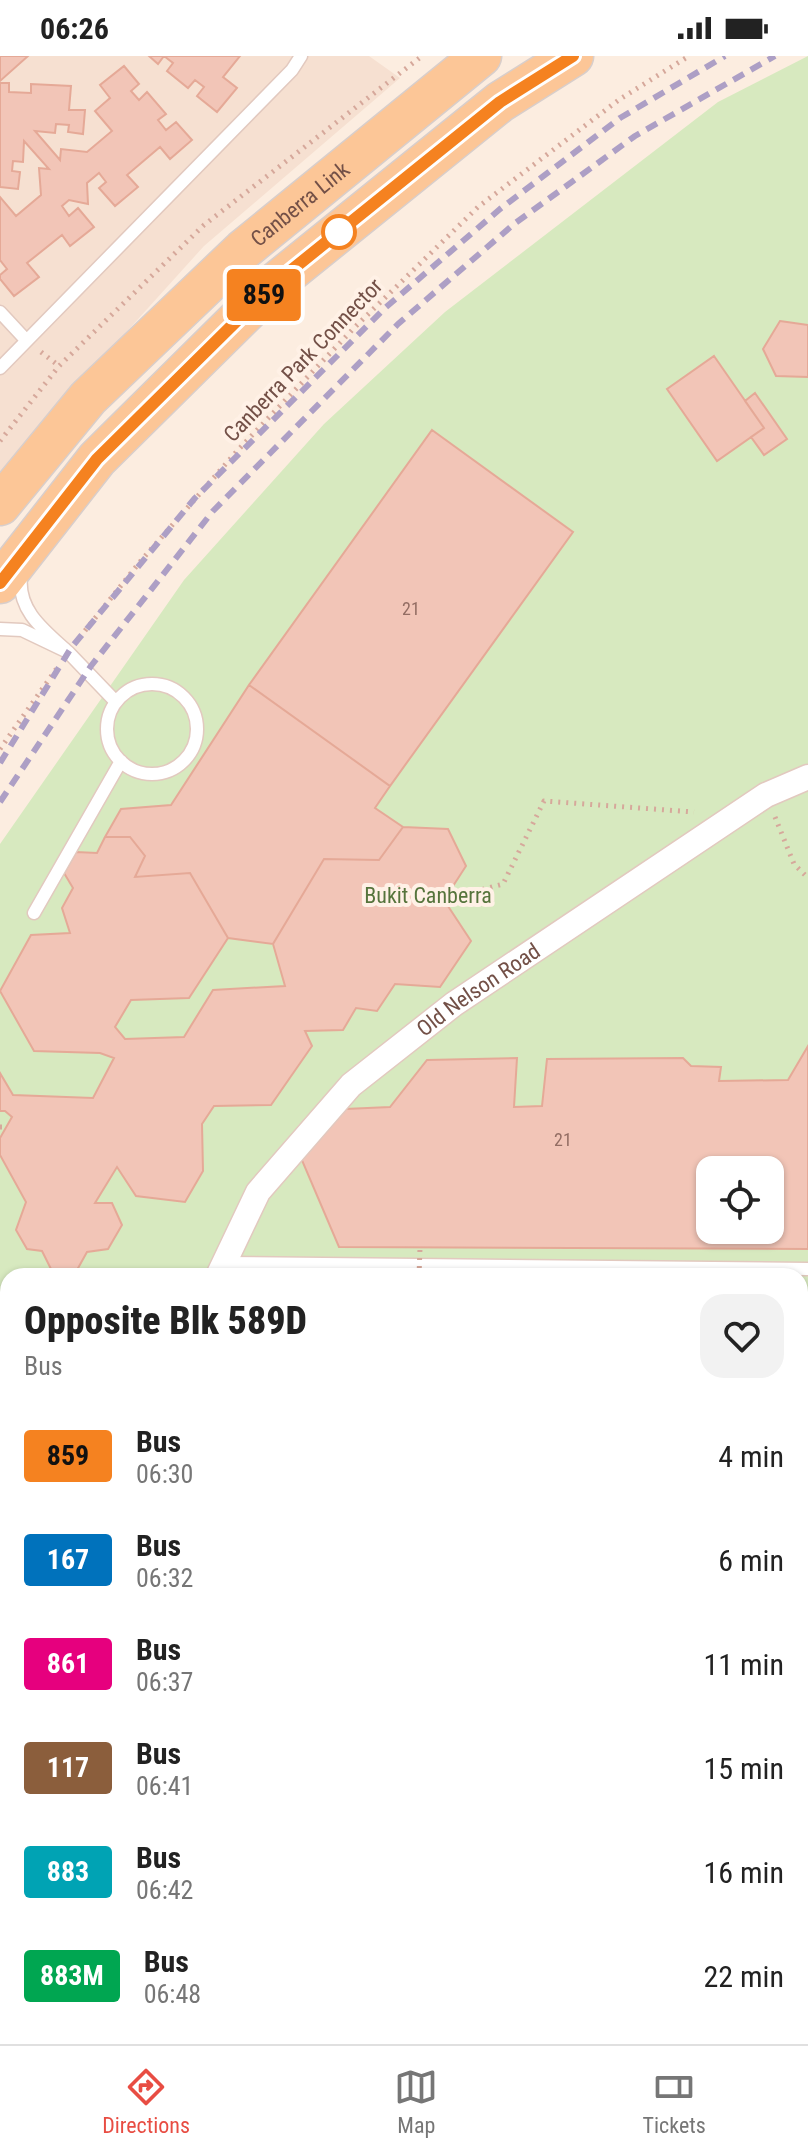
<!DOCTYPE html>
<style>
:root{--surface:#fff;--page:#f2f2f2;--text:#222;--muted:#767676;--line:#e0e0e0;--accent:#e84d43}
body{margin:0;font-family:"Roboto Condensed",sans-serif;background:var(--page);color:var(--text);height:100vh;display:flex;flex-direction:column;font-size:30px;white-space:nowrap}
*{box-sizing:border-box;margin:0}
p{font-size:26px;color:var(--muted)}
.icon{flex:none;width:44px;height:44px;fill:none;stroke:currentColor;stroke-width:2;stroke-linecap:round;stroke-linejoin:round}
.map{position:relative;flex:1;overflow:hidden}
.details{position:absolute;left:0px;top:1212px;width:808px;height:776px;display:flex;flex-direction:column;background:var(--surface);border-radius:24px 24px 0 0;box-shadow:0 2px 6px #0004}
.details>*{flex:none}
.badge{padding:0 16px;border-radius:6px;font-size:28px;line-height:52px}
.tools{position:absolute;left:696px;top:1100px;display:grid;gap:16px}
.tools a{display:grid;place-items:center;width:88px;height:88px;border-radius:16px;background:var(--surface);box-shadow:0 2px 6px #0004;font-size:40px}
.map>.badge{position:absolute;translate:-50% -50%;box-shadow:0 0 0 4px #fff}
.round{display:grid;place-items:center;flex:none;width:84px;height:84px;border-radius:24px;background:var(--page)}
.summary{display:flex;align-items:center;justify-content:space-between;height:136px;padding:0 24px}
h1{font-size:38px;font-weight:800;line-height:60px}
ul{padding:0;list-style:none}
li{display:flex;align-items:center;gap:24px;height:104px;padding:0 24px}
li div{flex:1}
li b{display:block;font-size:30px}
li em{font-style:normal}
li .badge{min-width:88px;font-weight:700;text-align:center}
.status{display:flex;justify-content:space-between;align-items:center;height:56px;padding:0 40px;background:var(--surface);direction:ltr}
.status svg{height:22px;fill:currentColor}
.tab-bar{display:flex;justify-content:space-around;align-items:center;height:112px;border-top:2px solid var(--line);background:var(--surface);font-size:22px;color:var(--muted)}
.tab-bar a{display:grid;justify-items:center;gap:4px}
.tab-bar .selected{color:var(--accent)}
.map>svg:first-child{display:block}
</style>
<div class="status"><b>06:26</b><svg viewBox="0 0 49 12"><path d="M0 12V9h3v3zM5 12V6h3v6zM10 12V3h3v9zM15 12V0h3v12zM26 1h20v11H26zM47 4h2v5h-2z"/></svg></div>
<div class="map">
<svg width="808" height="1988" viewBox="0 0 808 1988">
<rect width="100%" height="100%" fill="#fcede0"/>
<!-- residential -->
<path fill="#f6e0d1" d="M0,0H369L400,22L204,190L0,416Z
M808,1613V1988H691L692,1980H800V1636Z"/>
<!-- green -->
<path fill="#d7e9bf" fill-rule="evenodd" d="M808,0V1311H800V1220H8V1295L0,1294V788L184,524L324,368L445,256L718,46ZM710,1114H770V1174H710Z
M0,1435H8V1980H107L101,1988H0Z"/>
<!-- building -->
<path fill="#f2c5b7" stroke="#e5a997" stroke-width="2" fill-rule="evenodd" d="M0,0H28L0,25Z
M149,0H240L223,21L237,32L217,56L197,40L204,31L195,24L188,32L167,15L173,7L164,0L158,8Z
M124,10L139,28L131,35L139,44L147,36L166,58L158,64L166,74L176,66L192,84L170,103L160,91L127,119L138,131L115,150L99,132L106,126L99,117L87,127L88,148L69,144L62,150L69,160L78,152L94,171L70,190L62,179L27,207L39,221L14,240L0,223V219L7,213L0,204V141L16,160L41,139L39,112L49,113L24,85L23,106L13,105L12,115L20,116L18,133L0,131V27H9V36L31,37V28L71,30L69,54H85L83,78L68,76L69,69L56,68L55,77L35,75L60,104L61,93L87,96L112,75L95,55L110,42L100,29Z
M780,265L808,269V321L776,320L763,293Z
M714,300L764,372L717,405L667,333Z
M755,337L787,383L764,399L751,381L764,372L745,345Z
M432,374L573,476L390,730L249,629Z
M249,629L390,730L375,752L403,771L379,804L324,803L273,888L228,882L190,817L135,821L145,800L130,781H105L121,753L171,749Z
M403,771L448,773L466,810L444,844L471,885L440,931L395,928L377,955L356,952L343,974L305,975L312,990L271,1049L214,1050L202,1068L203,1115L185,1146L136,1140L117,1111L95,1147H112L122,1169L108,1193L87,1196L77,1214L51,1213L42,1195L27,1193L16,1174L26,1146L0,1099V1082L12,1061L5,1055H0V1017L13,1039L93,1042L114,1002L100,997L34,995L0,935L31,879L70,877L62,852L73,832L64,817L76,796L97,797L105,781H130L145,800L135,821L190,817L228,882L189,942L131,944L115,971L125,983L184,981L213,934L285,930L273,888L324,803L379,804Z
M808,990V1193L339,1191L301,1102L345,1053L390,1051L427,1004L517,1002L514,1051L542,1050L547,1003L683,1002L691,1010L721,1011L719,1025L788,1024ZM710,1114H770V1174H710Z
M808,1760V1880L800,1877V1783Z
M800,1939H808V1988H748V1980H800Z"/>
<g fill="none" stroke-linecap="round" stroke-linejoin="round">
<!-- service casing -->
<g stroke="#e2c9bf" stroke-width="15">
<path id="service" d="M0,256L26,284
M0,312L292,14L301,0
M0,573L22,574L68,596C45,575 17,555 21,520
M68,596L116,646
M107 673a45 45 0 1 1 90 0a45 45 0 1 1-90 0Z
M34,857L121,705
M224,1207L808,1213"/>
</g>
<!-- minor casing -->
<g stroke="#e2c9bf" stroke-width="27">
<g id="minor">
<path id="s1" d="M218,1220L258,1136L351,1029L454,948L766,739L808,721"/>
<path d="M800,1475L808,1451"/>
<path d="M574,1988L577,1980"/>
<path d="M628,1988L631,1980"/>
</g>
</g>
<!-- secondary casing -->
<g stroke="#e7c9bc" stroke-width="39">
<path id="secondary" d="M0,1353H8
M800,1364H808
M0,1401H8
M800,1409H808
M800,1521L808,1512"/>
</g>
<!-- primary casing -->
<g stroke="#d8cecb" stroke-width="43">
<g id="primary">
<path id="s2" d="M0,449L88,342L243,194L481,0"/>
<path d="M0,527L97,403L273,229L500,46L573,0"/>
</g>
</g>
<!-- path -->
<path stroke="#d6a89b" stroke-width="5" stroke-dasharray="2 6" stroke-linecap="butt" d="M41,296L59,310
M0,385L59,310L204,169L422,0
M80,581L139,507L238,394L355,271L478,151L620,43L689,0
M0,693L57,612
M775,761L794,808L808,822
M444,844L503,828L544,745L694,756
M0,1071H7
M0,1315H8
M800,1322H808
M800,1595L808,1572
M800,1655L808,1634
M510,1980L530,1982
M74,1988L78,1980
M692,1988L695,1980"/>
<!-- service -->
<use href="#service" stroke="#fff" stroke-width="12"/>
<!-- minor -->
<use href="#minor" stroke="#fff" stroke-width="24"/>
<!-- secondary -->
<use href="#secondary" stroke="#fff" stroke-width="36"/>
<!-- primary -->
<use href="#primary" stroke="#fcc697" stroke-width="40"/>
<!-- rail -->
<path stroke="#ad9fc5" stroke-width="6" stroke-dasharray="12 8" stroke-linecap="butt" d="M0,707L71,592L195,442L385,252L500,153L620,62L725,0
M0,746L91,610L213,455L398,268L514,168L635,80L775,0"/>
<!-- path-bridge -->
<path stroke="#d6a89b" stroke-width="5" stroke-dasharray="2 6" stroke-linecap="butt" d="M419,1220L420,1192"/>
</g>
<g fill="none" stroke-linecap="round" stroke-linejoin="round">
<!-- line casing -->
<g stroke="#fff" stroke-width="18">
<path id="line" d="M0,527L97,403L273,229L500,46L573,0"/>
</g>
<!-- line -->
<use href="#line" stroke="#f58220" stroke-width="12"/>
</g>
<!-- markers -->
<circle fill="#fff" stroke="#f58220" stroke-width="4" cx="339" cy="176" r="16"/>
<g text-anchor="middle" dominant-baseline="central" stroke-width="8" stroke-linejoin="round" paint-order="stroke">
<!-- number labels -->
<g font-size="18" fill="#936d63">
<text x="411" y="552">21</text>
<text x="563" y="1083">21</text>
</g>
<!-- street labels -->
<g font-size="22" fill="#735047" stroke="#fff1e6">
<text stroke="none"><textPath href="#s2" startOffset="426">Canberra Link</textPath></text>
<text transform="translate(303 304) rotate(-46)">Canberra Park Connector</text>
<text stroke="none"><textPath href="#s1" startOffset="394">Old Nelson Road</textPath></text>
</g>
<!-- park labels -->
<g font-size="22" fill="#56743c" stroke="#fff1e6">
<text x="428" y="839">Bukit Canberra</text>
</g>
</g>
</svg>
<div class="tools">
<a><svg class="icon" aria-label="locate" viewBox="0 0 24 24"><circle cx="12" cy="12" r="6"/><path d="M12 2v4M12 18v4M2 12h4M18 12h4"/></svg></a>
</div>
<b class="badge" style="left:264px;top:239px;background:#f58220;color:#111">859</b>
<section class="details">
<div class="summary"><div><h1>Opposite Blk 589D</h1><p>Bus</p></div><a class="round"><svg class="icon" aria-label="heart" viewBox="0 0 24 24"><path d="M12 20l-8-8c-3-5 5-10 8-4 3-6 11-1 8 4z"/></svg></a></div>
<ul>
<li><span class="badge" style="background:#f58220;color:#111">859</span><div><b>Bus</b><p>06:30</p></div><em>4 min</em></li>
<li><span class="badge" style="background:#0072bc;color:#fff">167</span><div><b>Bus</b><p>06:32</p></div><em>6 min</em></li>
<li><span class="badge" style="background:#e6007e;color:#fff">861</span><div><b>Bus</b><p>06:37</p></div><em>11 min</em></li>
<li><span class="badge" style="background:#8b5e3c;color:#fff">117</span><div><b>Bus</b><p>06:41</p></div><em>15 min</em></li>
<li><span class="badge" style="background:#00a3b4;color:#fff">883</span><div><b>Bus</b><p>06:42</p></div><em>16 min</em></li>
<li><span class="badge" style="background:#00a651;color:#fff">883M</span><div><b>Bus</b><p>06:48</p></div><em>22 min</em></li>
</ul>
</section>
</div>
<nav class="tab-bar">
<a class="selected"><svg class="icon" aria-label="directions" viewBox="0 0 24 24"><path d="M12 3l9 9-9 9-9-9zM9 14v-3h6M13 9l2 2-2 2"/></svg>Directions</a>
<a><svg class="icon" aria-label="map" viewBox="0 0 24 24"><path d="M3 6l6-2 6 2 6-2v14l-6 2-6-2-6 2zM9 4v14M15 6v14"/></svg>Map</a>
<a><svg class="icon" aria-label="tickets" viewBox="0 0 24 24"><path d="M3 7h18v10H3zM15 7v10"/></svg>Tickets</a>
</nav>
